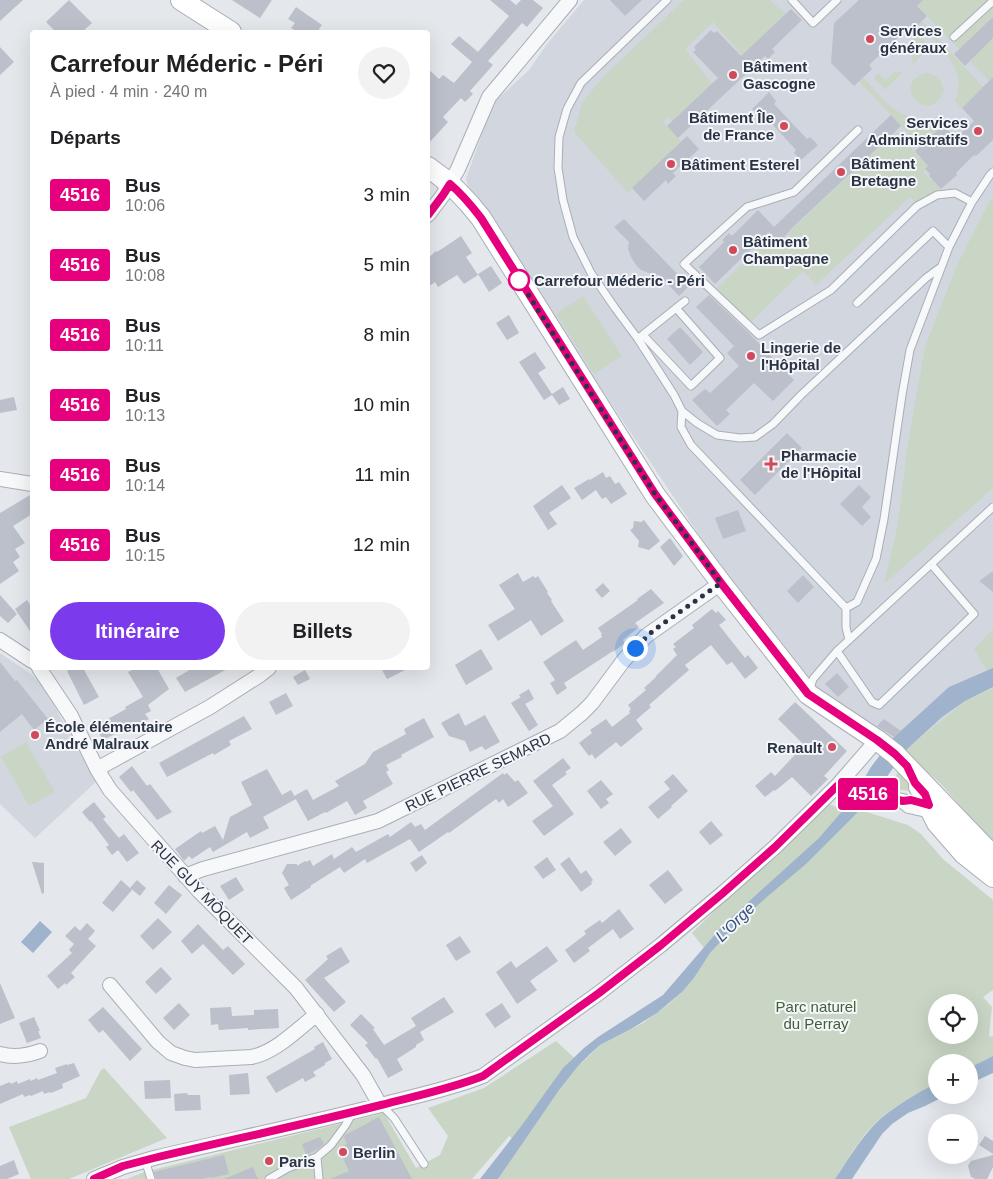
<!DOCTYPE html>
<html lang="fr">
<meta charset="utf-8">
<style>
:root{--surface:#fff;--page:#f2f2f2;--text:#202124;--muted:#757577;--accent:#7c3aed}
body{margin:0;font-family:Arial,sans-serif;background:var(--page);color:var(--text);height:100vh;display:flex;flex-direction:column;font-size:19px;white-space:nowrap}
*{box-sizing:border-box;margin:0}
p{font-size:16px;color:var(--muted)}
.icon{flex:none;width:28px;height:28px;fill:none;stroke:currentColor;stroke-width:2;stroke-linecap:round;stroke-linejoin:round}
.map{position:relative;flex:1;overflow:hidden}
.drawer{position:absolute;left:30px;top:30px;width:400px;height:640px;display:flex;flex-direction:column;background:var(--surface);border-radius:5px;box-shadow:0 5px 20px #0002}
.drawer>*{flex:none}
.badge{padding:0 10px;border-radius:4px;font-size:18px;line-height:32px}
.tools{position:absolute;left:928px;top:994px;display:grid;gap:10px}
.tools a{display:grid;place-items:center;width:50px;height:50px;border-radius:50%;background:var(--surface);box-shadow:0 5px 20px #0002;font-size:25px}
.you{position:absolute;width:25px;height:25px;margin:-12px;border:4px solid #fff;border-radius:50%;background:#1a73e8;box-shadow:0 0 0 8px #1a73e833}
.map>.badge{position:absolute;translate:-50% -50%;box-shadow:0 0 0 2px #fff}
h2{padding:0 20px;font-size:19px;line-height:45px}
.round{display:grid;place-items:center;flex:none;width:52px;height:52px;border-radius:26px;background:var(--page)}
.summary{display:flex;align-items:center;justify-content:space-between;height:85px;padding:0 20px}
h1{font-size:24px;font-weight:600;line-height:38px}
.button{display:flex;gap:10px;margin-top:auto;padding:10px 20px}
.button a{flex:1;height:58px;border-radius:30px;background:var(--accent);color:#fff;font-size:20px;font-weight:600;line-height:58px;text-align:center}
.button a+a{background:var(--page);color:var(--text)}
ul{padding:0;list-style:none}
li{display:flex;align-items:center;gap:15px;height:70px;padding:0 20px}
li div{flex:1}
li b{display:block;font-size:19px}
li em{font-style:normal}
li .badge{min-width:55px;font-weight:700;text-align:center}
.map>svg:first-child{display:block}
</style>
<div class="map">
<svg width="993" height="1179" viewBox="0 0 993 1179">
<rect width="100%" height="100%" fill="#e4e7ec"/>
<!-- built -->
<path fill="#d2d6de" d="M584,0H993V688L965,701L904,751L893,738L811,687L742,599L470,193L466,179L493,103L529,70L547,44Z
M0,653L31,674L44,687L96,782L35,838L0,804Z"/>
<!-- green -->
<path fill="#c9d6c5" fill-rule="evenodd" d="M684,0H770L786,14L742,55L713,22L685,49L712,84L672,121L668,117L663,122L681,141L628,193L574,132L582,103L603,77Z
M912,0H993V17L959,49Z
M922,21L983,87L961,108L955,101C969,69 938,45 918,25Z
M919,35L930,47L913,64L912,56L920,48L913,40Z
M993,38V85L970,61Z
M894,72H903L885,90L874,78L878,73L886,80Z
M927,73C939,76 941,79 944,91C927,129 889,81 927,73Z
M863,77C873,87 883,101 894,109C906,117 923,121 937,117L944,124L920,146L859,81Z
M896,131L928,166L923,172L941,189L915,202L910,197L816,285L803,271L750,323L715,290L769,238L781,250L793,239L787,234Z
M993,198V488L884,584L898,524L908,443L925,347L957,265L989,202Z
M583,296L622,356L594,374L556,314Z
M993,629V677L987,671L974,649Z
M993,688V843L941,784L904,751L965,701Z
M26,742L55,792L29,806L1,757Z
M898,772L916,792L889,788Z
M825,802L855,815L860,810L908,825L921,834L943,859L993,900V990L983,997L992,1007L989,1035L990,1037L993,1036V1056L969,1068V1062H936V1083C917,1094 897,1104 880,1119C861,1135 848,1159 835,1179H498L521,1145L509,1136L472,1179H127L144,1172L384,1113L416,1168L440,1155L448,1136L428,1108L484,1088L556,1041L581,1064L600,1045L643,1023L669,1004L682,992L694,978L709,954L692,933ZM936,1002H969V1035H936Z
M104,1068L167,1138L69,1179H31L9,1127L86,1098L101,1070Z"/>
<!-- water -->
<path fill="#9fb4cc" d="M993,668V687L965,701L942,717L905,751L884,781L860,810L806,864L768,896L737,924L710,953L694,978L682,992L657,1013L631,1029L600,1045L590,1054L578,1066L559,1090L498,1179H480L522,1125L563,1068L584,1048L598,1037L663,995L724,924L819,838L850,802L871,767L893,738L949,687Z
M40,921L52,932L33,953L21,942Z
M993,1056V1073L969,1084V1068Z
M936,1083V1095H947L925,1106L908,1113L892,1124L882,1134L852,1179H835C847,1161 859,1141 874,1125C892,1107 915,1095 936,1083Z"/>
<!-- building -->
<path fill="#bbc0ca" d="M0,0H23L0,21Z
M69,0L92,23L82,32H56L46,22Z
M232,0H272L260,18Z
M490,0H510L516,5L521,0H533L543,8L527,27L522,23L488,61L493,65L470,91L473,94L465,102L461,98L443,117L448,122L428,144V69L439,79L443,75L454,83L472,62L451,44L459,36L478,52L509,16Z
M610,0H642L625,16Z
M859,0H923L917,6L927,16L910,33L906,30L869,65L872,69L854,86L831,63L834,23Z
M296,7L322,25L317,32H298L291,28L295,23L288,19Z
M791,9L802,20L772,49L775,52L768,59L765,56L678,138L667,126L718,78L693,52L696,50L694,47L711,30L714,33L717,31L741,56Z
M993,17V38L965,66L954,54Z
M0,47L14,62L0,75Z
M993,77V140L976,156L974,155L956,173L957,175L941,189L929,176L930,174L925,169L928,166L915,151L943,125L956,138L974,121L962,108Z
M769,92L776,101L774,104L807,139L810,137L818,145L801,160L794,153L796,150L763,114L760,117L752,109Z
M891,115L901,126L792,228L779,243L769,232L715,284L699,267L724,242L722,240L729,233L732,236L758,210L774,227Z
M687,136L699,149L673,173L676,176L668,184L666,180L644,201L632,188Z
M624,219L689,286L679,296L659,275L649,273L641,270L636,265L631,257L628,249L629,242L614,227Z
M461,236L472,253L466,257L478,275L464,284L457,275L438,287L435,282L428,287V258L436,251L437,252Z
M491,266L502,283L489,292L478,274Z
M709,295L750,334L794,380L773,401L754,383L726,410L730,414L717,426L692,400L705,389L710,393L739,366L727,353L734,346L696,307Z
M509,315L519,333L507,340L496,323Z
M680,327L703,352L690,365L667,339Z
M535,352L546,368L538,373L552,394L563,387L570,399L559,405L552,395L544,400L519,362Z
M14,397L17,410L0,413V400Z
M787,433L802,448L755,495L740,480Z
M603,472L606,478L610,476L615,484L619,482L627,494L611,504L606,497L602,499L596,490L582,500L574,488L589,479L590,480Z
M562,485L571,498L549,513L557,524L548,530L533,506Z
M859,485L871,497L862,507L871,517L862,526L840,504Z
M32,494V514L13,526L25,543L15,549L20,557L13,562L19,571L0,584V513Z
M738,510L746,531L723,539L715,518Z
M644,520L660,541L649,550L638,547L639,541L630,530L633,528L634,521L641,522Z
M670,538L683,556L674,566L660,547Z
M993,571V592L979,581Z
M518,573L523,582L533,576L535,578L538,576L548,592L547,593L552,600L551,601L564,621L541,636L531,620L498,641L488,625L515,609L499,585Z
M803,575L814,587L798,603L787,591Z
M603,583L610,591L602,598L595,590Z
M651,589L664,603L635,623L639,627L623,640L625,643L613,652V651L564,683L567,688L557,695L550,683L555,680L543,662L576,640L583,650L602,637L601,635L602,634L598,628L638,600L637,599Z
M0,595L17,614L8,623L0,616Z
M27,600L32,608V634L15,609Z
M712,609L716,613L718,611L726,620L719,625L745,658L748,655L758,668L745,679L732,662L727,665L711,645L685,665L689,670L649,705L651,707L636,720L643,729L621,747L616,742L595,759L592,754L589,756L579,743L592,733L590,730L606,719L612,727L630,713L629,711L631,709L628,705L646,690L644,688L656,677V676L677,655L673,649L676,647L673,644L694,628L692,625Z
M481,649L493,669L466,685L455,665Z
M0,662L15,681L17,680L48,719L34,730L22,714L0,732Z
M73,668H83L99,697L84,705L67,671Z
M137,668H157L169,689L148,705L151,711L145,714L149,719L137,726L136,723L103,740L95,726L126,709L125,707L143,697L128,672Z
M193,668H229L185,692L176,678Z
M381,668H409L387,679Z
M305,670L310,679L298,685L293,677Z
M837,673L849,687L838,697L825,684Z
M529,689L534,699L525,704L519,695Z
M286,693L293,706L276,715L269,702Z
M521,697L538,725L529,731L511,703Z
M795,702L847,751L824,776L828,779L811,796L792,777L775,791L774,790L765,797L755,786L771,772L775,776L804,745L778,719Z
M459,713L465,726L485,715L500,742L485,750L482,746L470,752L465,741L449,736L441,723Z
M244,716L252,729L229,741L231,745L214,755L213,753L167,777L159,763Z
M424,718L434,737L401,755L402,757L386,765L389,770L386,772L393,784L363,801L367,808L355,815L347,801L326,813L325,812L308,821L294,796L307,789L313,800L339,786L335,781L365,764L373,752L406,734L404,729Z
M884,719L901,731L894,737L877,726Z
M563,758L571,768L565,772L567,774L552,785L574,814L544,836L532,821L553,806L533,781Z
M132,766L147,786L150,784L172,812L157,820L133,790L131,792L119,777Z
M267,769L282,795L291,790L296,799L263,817L269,828L250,838L247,832L213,852L210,847L192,859L189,856L184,861L175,849L201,831L202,833L215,826L223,840L230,817L252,805L241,782Z
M503,773L504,775L507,773L515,782L518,780L528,793L508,807L503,799L499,803L496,799L449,833L448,832L419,852L410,839L367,863L365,859L344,873L340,867L310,886L311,887L291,900L284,888L289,885L282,873L287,864H297V866L305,861L306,862L310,860L313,866L332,854L334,859L352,847L356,852L388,834L390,837L411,822L415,827L421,824L425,830Z
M673,774L688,791L671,806L672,807L658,819L648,807L670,789L664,782Z
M601,780L613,794L606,799L609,803L601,809L587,791Z
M94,802L106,817L103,819L119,838L124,834L139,853L127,862L118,850L112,855L106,847L109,845L91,821L90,822L82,812Z
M711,821L723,835L710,845L699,832Z
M621,828L632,842L615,856L603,842Z
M422,855L427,863L416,872L410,863Z
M547,857L556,870L543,879L534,867Z
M569,857L581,874L586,870L593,880L591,882L592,884L581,892L560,864Z
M32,862L44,863V893L42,894Z
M668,870L683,890L665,904L649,885Z
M236,877L244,890L229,900L220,886Z
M121,880L132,890L113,912L102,903Z
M137,880L146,888L140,896L130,888Z
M169,885L182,895L166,914L154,903Z
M619,909L634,929L620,939L613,929L588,948L590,951L574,963L565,950L586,934L584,931L600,920L602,923Z
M158,918L172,932L153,950L140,936Z
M87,923L95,931L88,939L96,946L71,973L75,977L66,985L65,983L58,989L47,976L72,953L69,950L74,944L65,936L75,926L80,931Z
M198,924L223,950L228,946L245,964L233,975L203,944L192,954L181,941Z
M460,936L471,952L456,961L446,945Z
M547,946L558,961L530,981L537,990L517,1004L496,972L511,961L516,968Z
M341,947L350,962L324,978L346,1002L334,1012L305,980L328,959L326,956Z
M161,967L172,979L156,994L145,982Z
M0,983L15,1018L0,1024Z
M444,997L454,1012L420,1032L424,1040L416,1045V1047L397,1059L403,1070L388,1078L377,1058L376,1059L365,1045L368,1043L350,1025L361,1014L375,1028L373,1029L384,1045L416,1026L411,1018Z
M179,1003L190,1015L174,1030L163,1018Z
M502,1003L511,1017L495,1028L485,1014Z
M103,1007L142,1049L130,1061L103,1030L99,1033L88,1020Z
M231,1007L232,1016L254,1015V1010L278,1009L279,1028L248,1030V1028L219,1030L218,1024L211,1025L210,1008Z
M34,1017L40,1031H38L41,1038L27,1043L19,1023Z
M323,1042L332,1059L325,1063V1065L313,1072L316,1076L305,1082L303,1078L276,1093L266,1077L315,1049L314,1047Z
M74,1063L80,1076L62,1084L63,1088L51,1093L50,1092L44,1094L43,1091L31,1096L30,1095L24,1097L23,1094L0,1104V1086L10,1082L11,1084L17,1081L18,1084L30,1079L31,1081L37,1078L38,1080L57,1073L55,1068L67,1064V1065Z
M248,1073L250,1094L230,1095L229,1075Z
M170,1080L171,1098L145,1099L144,1081Z
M187,1093L188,1095H200L201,1110L175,1111L174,1094Z
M379,1117L412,1179H330L349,1171L338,1148L347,1144L344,1137L345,1135Z
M985,1136L993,1141V1154L979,1145Z
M320,1137L324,1144L318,1149L306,1155L302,1144Z
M224,1155L229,1174L211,1178V1177L201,1179H156L154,1172Z
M993,1155V1167L987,1179H975L971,1177L968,1166L971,1161Z
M14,1160L19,1174L7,1179H0V1166Z
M253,1167L258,1179H224Z"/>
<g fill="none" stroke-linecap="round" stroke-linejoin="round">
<!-- service casing -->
<g stroke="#a9aeb7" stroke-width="9">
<path id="service" d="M667,0L581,83L567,109L559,137L558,168L563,200L573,237L591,273L615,308L638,339L674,395L682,411L681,427L691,445L846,608L857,602L876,559L884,519L902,395L910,350L949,247L972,202L990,175L993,172
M792,0L813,23L837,0
M954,37L993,1
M858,130L794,192L747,207L684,264L759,335L831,290L917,206L937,195L955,193L972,202
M857,303L933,231L949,247
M643,335L691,386L720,358L676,308
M640,337L685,301
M682,411L697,423L717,435L740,438L755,437L773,424L801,395L926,278L941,267
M846,608V627L849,640
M837,651L872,702L879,705L974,614L931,564
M809,692L813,679L837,651L993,507
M381,1105L394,1118L424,1164
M317,1157L319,1179
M145,1160L151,1179
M269,1179L288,1168L317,1157L331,1145L345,1126L352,1114"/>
</g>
<!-- minor casing -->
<g stroke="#a9aeb7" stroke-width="16">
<path id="minor" d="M428,215L443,195L458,169L489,97L570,0
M0,479L32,484
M0,640L32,661
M39,668L71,716L97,769L110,790L199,891L296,988L363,1075L380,1105
M97,769L210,707L260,675L269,668
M837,786L842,789L903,801L909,806L931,811
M185,876L203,869L378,821L560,731L582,713L592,703L624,660L646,636L721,583
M110,985L158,1042L171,1053L185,1058L195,1060L251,1057C275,1053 298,1029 317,1014
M0,1054C14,1058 26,1056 40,1051
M94,1179L123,1167L154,1158C230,1140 306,1124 381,1105C415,1096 450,1089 483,1076L599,993L661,945L723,893L775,847L837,786L877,740"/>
</g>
<!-- secondary casing -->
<g stroke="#a9aeb7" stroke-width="22">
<path id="secondary" d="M181,0L231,32
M428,167C450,182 465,197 481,218L655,495L721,583L808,694L877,740L895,754L993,856
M919,787L925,794L931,811L937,823L964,854L993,877"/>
</g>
<!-- service -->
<use href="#service" stroke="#f7f8fa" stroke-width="7"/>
<!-- minor -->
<use href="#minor" stroke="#f7f8fa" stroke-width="14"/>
<!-- secondary -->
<use href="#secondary" stroke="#fff" stroke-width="20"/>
</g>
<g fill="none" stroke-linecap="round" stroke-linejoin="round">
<!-- line casing -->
<g stroke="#fff" stroke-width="11">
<path id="line" d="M94,1179L123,1166L154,1158C230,1140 306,1124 381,1105C415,1096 450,1089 483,1076L599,993L661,945L723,893L775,847L837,786L842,788L903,801L911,800L929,805L925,794L915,783L907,766L895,754L877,740L808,694L721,583L655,494L481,218C471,205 462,194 450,184L443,195L428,215"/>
</g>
<!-- line -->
<use href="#line" stroke="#e6007e" stroke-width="8"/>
<!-- walk -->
<path stroke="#2b3445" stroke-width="5" stroke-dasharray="0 9" d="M519,280L655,494L721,583L654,630L635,648"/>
</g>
<!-- markers -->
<g fill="#d1495b" stroke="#f4f6f9" stroke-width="2">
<circle cx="870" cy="39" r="5"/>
<circle cx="733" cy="75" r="5"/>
<circle cx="784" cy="126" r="5"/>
<circle cx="978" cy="131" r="5"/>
<circle cx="671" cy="164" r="5"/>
<circle cx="841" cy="172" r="5"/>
<circle cx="733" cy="250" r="5"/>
<circle cx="751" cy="356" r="5"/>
<path d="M768.5 456.5h5v5h5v5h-5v5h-5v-5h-5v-5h5z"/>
<circle cx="35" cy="735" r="5"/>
<circle cx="832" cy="747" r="5"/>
<circle cx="343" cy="1152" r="5"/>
<circle cx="269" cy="1161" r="5"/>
</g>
<circle fill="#fff" stroke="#e6007e" stroke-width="2.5" cx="519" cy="280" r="10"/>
<g text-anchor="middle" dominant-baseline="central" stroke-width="4" stroke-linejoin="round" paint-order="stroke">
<!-- poi labels -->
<g font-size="15" font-weight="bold" fill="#2b3445" stroke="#f4f6f9" text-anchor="start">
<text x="880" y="30">Services<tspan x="880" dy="17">généraux</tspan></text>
<text x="743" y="66">Bâtiment<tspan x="743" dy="17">Gascogne</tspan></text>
<text x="774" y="117" text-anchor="end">Bâtiment Île<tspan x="774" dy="17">de France</tspan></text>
<text x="968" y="122" text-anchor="end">Services<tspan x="968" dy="17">Administratifs</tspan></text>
<text x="851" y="163">Bâtiment<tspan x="851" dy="17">Bretagne</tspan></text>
<text x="681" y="164">Bâtiment Esterel</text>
<text x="743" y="241">Bâtiment<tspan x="743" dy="17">Champagne</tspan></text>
<text x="761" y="347">Lingerie de<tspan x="761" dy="17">l'Hôpital</tspan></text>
<text x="781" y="455">Pharmacie<tspan x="781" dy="17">de l'Hôpital</tspan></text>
<text x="45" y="726">École élémentaire<tspan x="45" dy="17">André Malraux</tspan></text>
<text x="822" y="747" text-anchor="end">Renault</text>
<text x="353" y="1152">Berlin</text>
<text x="279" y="1161">Paris</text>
</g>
<!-- stop labels -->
<g font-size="15" font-weight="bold" fill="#2b3445" stroke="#f4f6f9" text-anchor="start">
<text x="534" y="280">Carrefour Méderic - Péri</text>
</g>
<!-- street labels -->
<g font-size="15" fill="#2b3445" stroke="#f4f6f9">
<text transform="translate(478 772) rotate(-26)">RUE PIERRE SEMARD</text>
<text transform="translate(202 892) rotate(46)">RUE GUY MÔQUET</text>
</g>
<!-- park labels -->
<g font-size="15" fill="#3f6138" stroke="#f4f6f9">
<text x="816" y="1006">Parc naturel<tspan x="816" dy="17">du Perray</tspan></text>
</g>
<!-- water labels -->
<g font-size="16" font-style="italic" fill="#34527a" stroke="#f4f6f9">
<text transform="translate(735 922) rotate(-45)">L'Orge</text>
</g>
</g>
</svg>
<div class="tools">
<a><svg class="icon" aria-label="locate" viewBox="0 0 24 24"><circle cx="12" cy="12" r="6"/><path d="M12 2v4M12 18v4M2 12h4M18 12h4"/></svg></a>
<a>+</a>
<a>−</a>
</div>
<div class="you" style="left:635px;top:648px"></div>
<b class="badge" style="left:868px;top:794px;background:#e6007e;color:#fff">4516</b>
<section class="drawer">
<div class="summary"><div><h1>Carrefour Méderic - Péri</h1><p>À pied · 4 min · 240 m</p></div><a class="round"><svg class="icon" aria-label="heart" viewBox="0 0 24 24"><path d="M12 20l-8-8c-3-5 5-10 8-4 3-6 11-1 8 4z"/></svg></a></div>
<h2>Départs</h2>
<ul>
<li><span class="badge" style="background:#e6007e;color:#fff">4516</span><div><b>Bus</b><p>10:06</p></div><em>3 min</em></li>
<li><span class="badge" style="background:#e6007e;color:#fff">4516</span><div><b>Bus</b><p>10:08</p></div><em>5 min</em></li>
<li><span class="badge" style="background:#e6007e;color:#fff">4516</span><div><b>Bus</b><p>10:11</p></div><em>8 min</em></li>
<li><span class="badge" style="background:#e6007e;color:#fff">4516</span><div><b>Bus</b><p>10:13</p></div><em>10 min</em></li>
<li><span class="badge" style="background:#e6007e;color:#fff">4516</span><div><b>Bus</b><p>10:14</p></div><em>11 min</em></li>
<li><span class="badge" style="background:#e6007e;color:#fff">4516</span><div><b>Bus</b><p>10:15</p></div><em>12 min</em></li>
</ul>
<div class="button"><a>Itinéraire</a><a>Billets</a></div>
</section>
</div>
